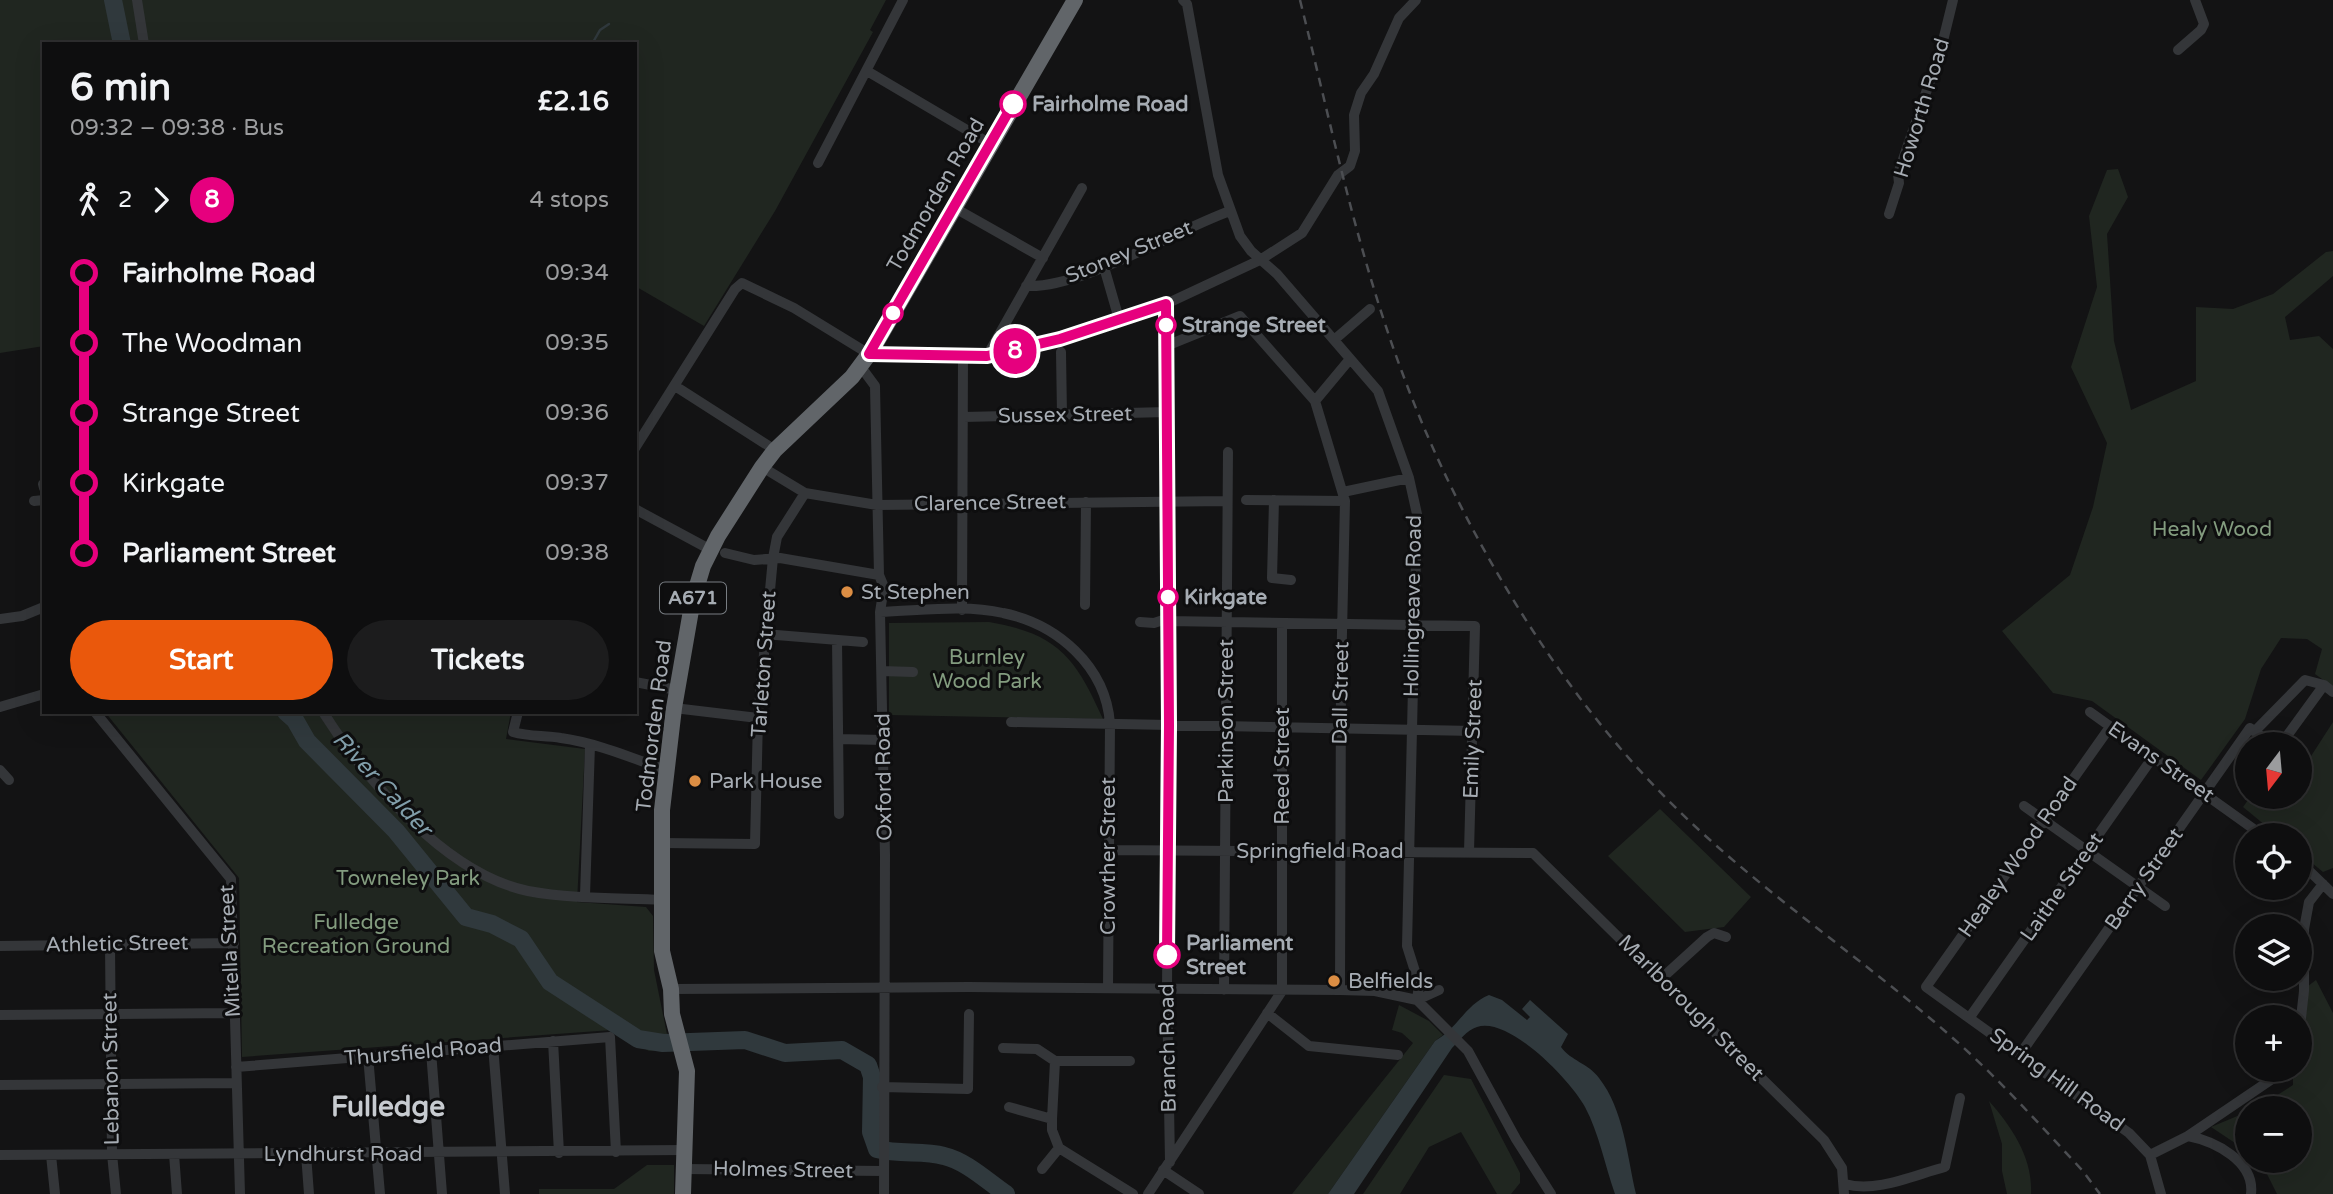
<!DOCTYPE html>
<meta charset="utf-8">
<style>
:root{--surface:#0e0e0f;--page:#1c1c1d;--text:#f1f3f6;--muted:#9b9c9e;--line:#2e2e2f;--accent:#ea580c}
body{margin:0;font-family:"Varela Round",sans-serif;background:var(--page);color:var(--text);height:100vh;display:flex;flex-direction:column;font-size:26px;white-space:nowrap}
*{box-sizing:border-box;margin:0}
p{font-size:23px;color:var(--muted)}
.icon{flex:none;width:38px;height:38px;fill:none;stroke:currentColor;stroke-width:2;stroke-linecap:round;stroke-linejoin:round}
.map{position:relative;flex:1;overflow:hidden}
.side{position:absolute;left:42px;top:42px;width:595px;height:672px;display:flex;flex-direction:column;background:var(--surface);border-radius:0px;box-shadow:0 7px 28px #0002,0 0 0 2px var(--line)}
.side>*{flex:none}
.badge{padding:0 14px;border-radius:23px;font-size:24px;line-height:46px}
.needle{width:46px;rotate:196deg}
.fabs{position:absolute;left:2235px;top:732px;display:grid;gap:14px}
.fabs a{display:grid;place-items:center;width:77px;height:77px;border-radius:50%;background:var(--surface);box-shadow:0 7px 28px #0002,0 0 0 2px var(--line);font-size:35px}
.map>.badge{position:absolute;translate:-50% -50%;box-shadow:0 0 0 4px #fff}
.legs{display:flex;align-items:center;gap:10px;height:77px;padding:0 28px;font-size:23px}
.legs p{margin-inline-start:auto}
.head{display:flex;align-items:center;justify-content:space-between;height:119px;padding:0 28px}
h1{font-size:38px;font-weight:800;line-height:52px}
.action{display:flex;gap:14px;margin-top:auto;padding:14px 28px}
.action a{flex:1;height:80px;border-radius:42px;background:var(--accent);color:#fff;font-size:28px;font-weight:800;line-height:80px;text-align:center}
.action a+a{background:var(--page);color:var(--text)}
ul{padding:0 28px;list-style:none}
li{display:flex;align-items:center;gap:24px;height:70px;font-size:26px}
li i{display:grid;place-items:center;width:10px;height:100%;margin:0 9px;background:currentColor}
li i::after{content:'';width:18px;height:18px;margin:-9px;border:5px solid;border-radius:50%;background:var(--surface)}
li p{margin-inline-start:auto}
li:first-child i{background:linear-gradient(#0000 50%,currentColor 0)}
li:last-child i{background:linear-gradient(currentColor 50%,#0000 0)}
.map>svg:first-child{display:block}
</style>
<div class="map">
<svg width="2333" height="1194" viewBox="0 0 2333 1194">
<rect width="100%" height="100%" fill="#131314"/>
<!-- green -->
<path fill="#202620" d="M0,0H886L870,30L873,32L775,211L704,326L635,286V44H44V346L0,353Z
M2118,169L2128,197L2107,234L2114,341L2131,410L2196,381V307L2233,309L2273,294L2326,252L2333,251V276L2285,317L2290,340L2319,336L2333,349V687L2315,674L2322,649L2307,639L2281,638L2261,669L2245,719L2201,780L2092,701L2053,693L2002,631L2070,575L2093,507L2107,443L2071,367L2097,287L2089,216L2107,170Z
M989,622C1058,634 1075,657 1103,719L889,715V623Z
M105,712H511L506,739L585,749L577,902L646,907L653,916L654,970L670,1049L649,1051L612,1030L242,1057L239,878Z
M2333,722V868L2323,872L2300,853V835H2277L2243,807L2251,796H2300V766L2304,767Z
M1660,809L1751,897L1724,927L1685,932L1608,856Z
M2316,980L2333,1013V1194H2277L2260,1160H2300V1108H2257L2293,1085V1069H2300V1041L2308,986Z
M1399,1005L1429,1021L1443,1035L1435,1041L1328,1194H1292L1413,1043L1402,1033L1392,1030Z
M1444,1075L1471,1079L1520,1173V1183L1511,1194H1497L1461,1132L1429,1147L1400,1194H1363Z
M1989,1101C2012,1127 2033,1158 2031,1194H2007L2002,1171V1144Z
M2247,1112V1151L2211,1127Z
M647,1165H674V1194H539V1189H614Z"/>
<!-- water -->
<path fill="#30393d" d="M1489,995L1502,1000L1527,1020L1530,1017L1522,1009L1530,1000L1568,1034L1561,1047C1571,1061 1588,1063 1599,1078C1624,1110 1627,1156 1636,1194H1615C1605,1166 1599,1133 1585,1107C1571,1081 1509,1016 1477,1027C1467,1030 1459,1041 1452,1048L1354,1194H1328L1435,1041C1458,1028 1465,1005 1489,995Z"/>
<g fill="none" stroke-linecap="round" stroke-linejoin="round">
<!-- stream -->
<path stroke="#30393d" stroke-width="2.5" d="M592,44L600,30L609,24"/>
<!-- river -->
<path stroke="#30393d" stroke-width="18" d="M113,0L122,44
M286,712L295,720L307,741L396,831L466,917L492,924L521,939L550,982L638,1039L663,1043L745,1040L785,1053L842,1050L868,1065L872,1077L871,1132L877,1149C901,1155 923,1150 944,1156C966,1161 987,1181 1006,1194"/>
<!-- minor -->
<path stroke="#343639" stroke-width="10" d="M137,0L144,44
M1183,0L1187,4L1218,175L1240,236L1251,251L1277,274L1378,391L1409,478L1417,514L1407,946L1419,984L1417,1000
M2178,50L2201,30L2204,24L2195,0
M867,71L989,143
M818,163L903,0
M953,207L1043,258
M1889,214L1899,183L1898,174L1941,49L1953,0
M1104,267L1119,319
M1026,286C1081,289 1176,230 1230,211
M1166,304L1169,725L1167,989L1170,1162
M1334,340L1370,309
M1166,346L1240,316L1315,401L1345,501L1341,676L1340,990
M1061,352L1062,415
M987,356L1082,188
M861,367L875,386L879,575L884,587L880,612L885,855L884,1194
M675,386L775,450
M1315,401L1350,359
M963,417L1167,412
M635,448L735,289L742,283L794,308L869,354L987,356L1069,337L1166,304L1260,260L1302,233L1338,175L1350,166L1355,151L1354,115L1361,93L1374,74L1399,18L1416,0
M762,467L805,493L877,505L1227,501
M43,484L44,488
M1343,492L1409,478
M1246,500L1345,501
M1274,500L1272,578L1291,580
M34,501L44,500
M635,509L711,550
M725,553L754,560L780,558L879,575
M1085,605L1086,502
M962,610L963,357
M880,612C919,611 964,604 1003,613C1057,624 1106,666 1110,724L1108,988
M0,619L22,616L44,607
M1169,621L1475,626L1469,852
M1140,622L1154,623L1169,618
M764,634L863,642
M837,640L839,814
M882,671L913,672
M635,682L677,690
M0,707L44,694
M674,708L758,718
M95,712L231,879L240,1194
M323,712C366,780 446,874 528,891C571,899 617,898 661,900
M518,712L513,732C530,737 544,735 561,738C597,743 632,758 666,770
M2090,712L2262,835
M1011,722L1474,731
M2110,727L1926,987L2129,1133L2150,1155L2161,1194
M2255,731L2305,680L2324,685L2333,692
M838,739L883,740
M2281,744L2324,685
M0,770L9,780
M2024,806L2165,906
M662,843L755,844L758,718L773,558L777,537L805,493
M1108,850L1533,853L1824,1140L1842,1168L1844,1194
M2300,862L2333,894
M585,896L590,745
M110,945L112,1154L116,1194
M0,946L234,943
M1662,978L1707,937L1714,933L1726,937
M671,989L969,987L1340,990L1375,991L1417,1000
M1224,990L1228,452
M1417,1000L1468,1051L1516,1139L1551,1194
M1417,1000L1439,990
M1267,1013L1309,1046L1398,1055
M0,1015L234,1013
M1970,1017L2153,757
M2300,1027L2304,991V929L2309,902L2323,884
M553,1041L559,1153
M493,1046L505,1194
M1003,1048L1037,1049L1055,1061H1130
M431,1051L442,1194
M2021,1053L2250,728L2272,744
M368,1056L380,1194
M236,1067L610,1037L616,1152
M0,1085L235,1083
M882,1087L968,1089L969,1014
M1009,1107L1052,1119V1130L1059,1148L1133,1194
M1052,1119L1055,1061
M2188,1136C2214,1141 2255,1161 2251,1194
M174,1154L177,1194
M306,1154L309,1194
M0,1155L686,1150
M51,1155L55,1194
M2150,1155L2188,1136L2287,1069
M683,1169L883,1171
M1042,1169L1059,1148
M1163,1170L1199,1194
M1845,1184C1876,1193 1914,1175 1945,1167L1960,1098
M1148,1194L1282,991V624"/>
<!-- highway -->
<path stroke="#616569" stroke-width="16" d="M683,1194L687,1071L672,1014L671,989L662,951V810L674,708L693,599L703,566L718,536L762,467L775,450L852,377L872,350L1075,0"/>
<!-- rail -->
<path stroke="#4c4e52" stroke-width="2.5" stroke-dasharray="9 7" stroke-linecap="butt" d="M1300,0C1331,124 1357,252 1402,372C1456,520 1554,685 1665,797C1755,889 1860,955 1955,1040C2000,1080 2041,1126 2082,1170L2100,1194"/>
</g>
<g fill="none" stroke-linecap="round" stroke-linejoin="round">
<!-- line-1 casing -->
<g stroke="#fff" stroke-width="16">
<path id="line-1" d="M1013,104L869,354L987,356L1060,339L1166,304L1169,725L1167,955"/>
</g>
<!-- line-1 -->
<use href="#line-1" stroke="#e6007e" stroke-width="10"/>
</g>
<!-- markers -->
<g fill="#fff" stroke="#e6007e" stroke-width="3.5">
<circle cx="1013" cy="104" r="12"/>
<circle cx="893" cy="313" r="9"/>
<circle cx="1166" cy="325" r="9"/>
<circle cx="1168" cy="597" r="9"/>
<circle cx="1167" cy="955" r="12"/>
</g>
<g fill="#dc8e44" stroke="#0e0e0f" stroke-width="2.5">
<circle cx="847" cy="592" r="7"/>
<circle cx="695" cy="781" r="7"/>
<circle cx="1334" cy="981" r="7"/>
</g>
<g text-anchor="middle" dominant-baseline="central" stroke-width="6" stroke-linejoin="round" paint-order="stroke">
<!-- shield labels -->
<rect fill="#0e0e0f" stroke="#787d82" stroke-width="2" x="660" y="582.5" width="66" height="31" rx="5"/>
<g font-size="19" font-weight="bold" fill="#a6acb3">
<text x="693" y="598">A671</text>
</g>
<!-- stop labels -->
<g font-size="21" font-weight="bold" fill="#a6acb3" stroke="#0e0e0f" text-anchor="start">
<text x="1032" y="104">Fairholme Road</text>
<text x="1182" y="325">Strange Street</text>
<text x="1184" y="597">Kirkgate</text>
<text x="1186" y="943">Parliament<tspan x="1186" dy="24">Street</tspan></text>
</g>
<!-- street labels -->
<g font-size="21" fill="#a6acb3" stroke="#0e0e0f">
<text transform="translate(1922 108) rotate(-73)">Howorth Road</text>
<text transform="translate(936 195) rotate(-60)">Todmorden Road</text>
<text transform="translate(1129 252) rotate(-22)">Stoney Street</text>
<text transform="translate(1065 415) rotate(-1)">Sussex Street</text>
<text transform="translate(990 503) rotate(-1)">Clarence Street</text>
<text transform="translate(1413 606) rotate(-89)">Hollingreave Road</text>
<text transform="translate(764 664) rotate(-86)">Tarleton Street</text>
<text transform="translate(1341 693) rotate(-89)">Dall Street</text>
<text transform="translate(1226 721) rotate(-90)">Parkinson Street</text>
<text transform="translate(654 726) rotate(-83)">Todmorden Road</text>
<text transform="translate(1473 739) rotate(-88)">Emily Street</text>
<text transform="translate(2161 762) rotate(35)">Evans Street</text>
<text transform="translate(1282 766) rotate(-90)">Reed Street</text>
<text transform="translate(884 777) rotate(-91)">Oxford Road</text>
<text x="1320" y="851">Springfield Road</text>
<text transform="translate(1108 856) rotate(-90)">Crowther Street</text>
<text transform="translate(2018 857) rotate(-55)">Healey Wood Road</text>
<text transform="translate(2144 879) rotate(-55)">Berry Street</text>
<text transform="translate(2062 887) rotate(-55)">Laithe Street</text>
<text transform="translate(117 944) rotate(-1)">Athletic Street</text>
<text transform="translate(230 951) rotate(-93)">Mitella Street</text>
<text transform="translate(1691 1008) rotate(45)">Marlborough Street</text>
<text transform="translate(1168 1048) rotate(-91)">Branch Road</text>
<text transform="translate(423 1052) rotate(-5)">Thursfield Road</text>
<text transform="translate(111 1069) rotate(-91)">Lebanon Street</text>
<text transform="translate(2057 1080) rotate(36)">Spring Hill Road</text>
<text x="343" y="1154">Lyndhurst Road</text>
<text transform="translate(783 1170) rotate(1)">Holmes Street</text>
</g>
<!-- park labels -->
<g font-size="21" fill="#839c7f" stroke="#0e0e0f">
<text x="2212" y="529">Healy Wood</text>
<text x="987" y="657">Burnley<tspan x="987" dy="24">Wood Park</tspan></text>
<text x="408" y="878">Towneley Park</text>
<text x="356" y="922">Fulledge<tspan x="356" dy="24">Recreation Ground</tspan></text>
</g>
<!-- poi labels -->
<g font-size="21" fill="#a6acb3" stroke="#0e0e0f" text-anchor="start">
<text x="861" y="592">St Stephen</text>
<text x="709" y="781">Park House</text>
<text x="1348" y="981">Belfields</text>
</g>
<!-- water labels -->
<g font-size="23" font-style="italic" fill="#819eaa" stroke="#0e0e0f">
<text transform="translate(382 784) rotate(47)">River Calder</text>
</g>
<!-- district labels -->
<g font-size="28" font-weight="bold" fill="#c7cbd0" stroke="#0e0e0f">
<text x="388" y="1107">Fulledge</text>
</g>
</g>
</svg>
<div class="fabs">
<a><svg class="needle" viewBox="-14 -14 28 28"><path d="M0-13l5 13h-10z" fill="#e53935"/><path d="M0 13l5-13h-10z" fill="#9b9c9e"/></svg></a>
<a><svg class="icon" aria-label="locate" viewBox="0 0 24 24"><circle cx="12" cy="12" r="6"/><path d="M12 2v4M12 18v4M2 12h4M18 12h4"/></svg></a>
<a><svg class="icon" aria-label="layers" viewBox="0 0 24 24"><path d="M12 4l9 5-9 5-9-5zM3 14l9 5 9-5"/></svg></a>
<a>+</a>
<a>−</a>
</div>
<b class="badge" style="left:1015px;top:351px;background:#e6007e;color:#fff">8</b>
<section class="side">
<div class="head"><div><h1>6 min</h1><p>09:32 – 09:38 · Bus</p></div><b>£2.16</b></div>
<div class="legs"><svg class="icon" aria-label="walk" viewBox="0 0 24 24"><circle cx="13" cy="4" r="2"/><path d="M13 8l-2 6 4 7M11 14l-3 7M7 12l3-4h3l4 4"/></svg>2<svg class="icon" aria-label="forward" viewBox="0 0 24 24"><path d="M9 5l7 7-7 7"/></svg><b class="badge" style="background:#e6007e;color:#fff">8</b><p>4 stops</p></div>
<ul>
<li><i style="color:#e6007e"></i><b>Fairholme Road</b><p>09:34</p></li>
<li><i style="color:#e6007e"></i><span>The Woodman</span><p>09:35</p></li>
<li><i style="color:#e6007e"></i><span>Strange Street</span><p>09:36</p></li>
<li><i style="color:#e6007e"></i><span>Kirkgate</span><p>09:37</p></li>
<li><i style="color:#e6007e"></i><b>Parliament Street</b><p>09:38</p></li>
</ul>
<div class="action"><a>Start</a><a>Tickets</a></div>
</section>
</div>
